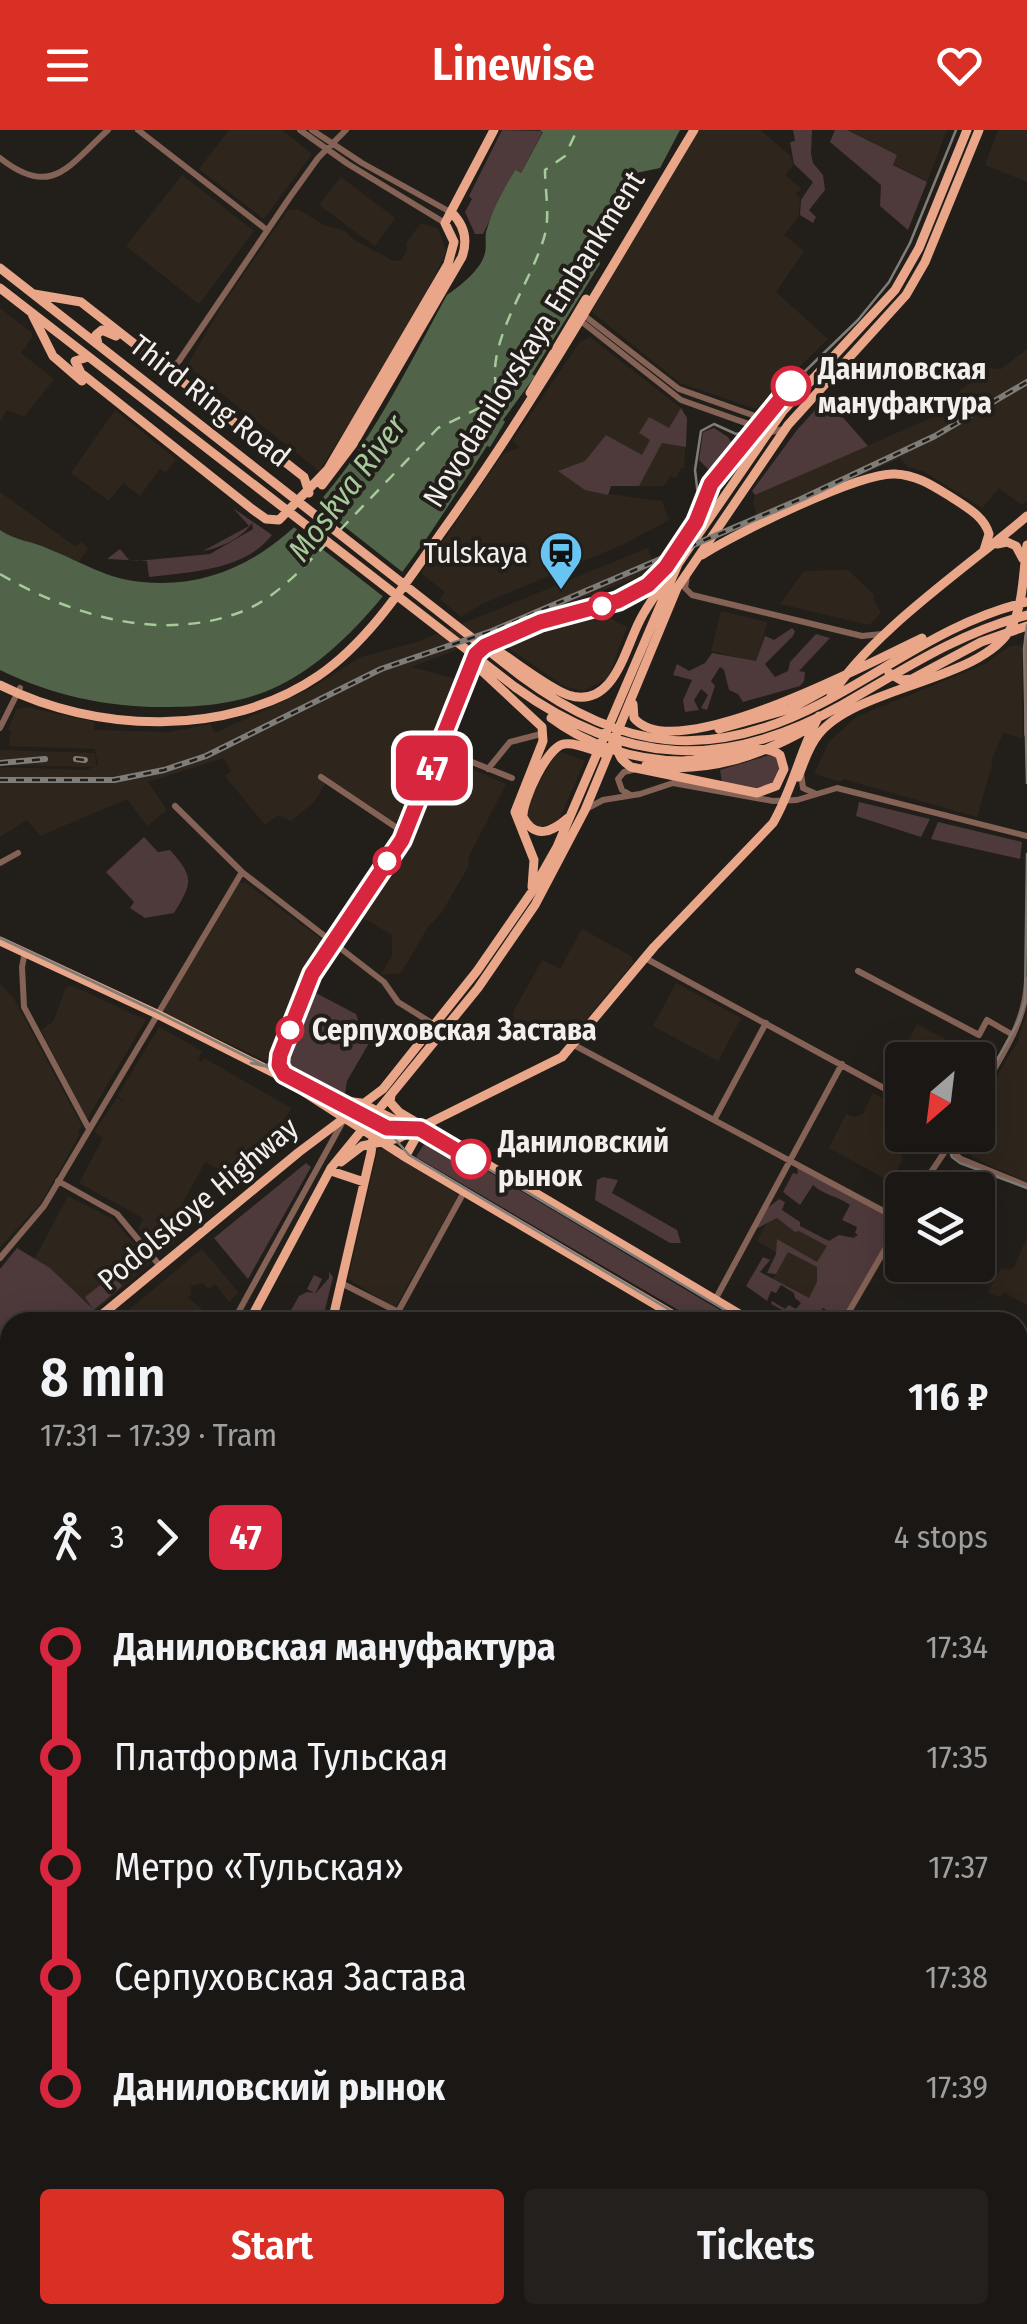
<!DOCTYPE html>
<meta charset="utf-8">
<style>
:root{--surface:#1a1714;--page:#23201d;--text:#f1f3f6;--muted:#9f9fa0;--line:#383634;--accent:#d93025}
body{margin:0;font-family:"Fira Sans Condensed",sans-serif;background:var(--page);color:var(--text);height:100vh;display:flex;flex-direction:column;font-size:38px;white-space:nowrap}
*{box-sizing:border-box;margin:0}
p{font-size:32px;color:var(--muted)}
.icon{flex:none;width:55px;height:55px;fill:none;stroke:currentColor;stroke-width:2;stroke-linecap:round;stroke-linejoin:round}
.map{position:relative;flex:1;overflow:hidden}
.details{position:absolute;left:0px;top:1182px;width:1028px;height:1012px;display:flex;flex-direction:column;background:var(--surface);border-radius:30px 30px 0 0;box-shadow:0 10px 40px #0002,0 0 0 2px var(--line)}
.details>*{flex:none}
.badge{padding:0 20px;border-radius:15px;font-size:35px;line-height:65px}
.needle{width:65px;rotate:208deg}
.buttons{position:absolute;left:885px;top:912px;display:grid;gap:20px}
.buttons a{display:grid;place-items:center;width:110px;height:110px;border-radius:10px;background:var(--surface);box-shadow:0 10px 40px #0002,0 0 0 2px var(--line);font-size:50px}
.map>.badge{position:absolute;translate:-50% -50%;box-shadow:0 0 0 5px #fff}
.legs{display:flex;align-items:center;gap:15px;height:110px;padding:0 40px;font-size:32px}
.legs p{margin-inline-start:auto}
.headline{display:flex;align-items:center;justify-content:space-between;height:170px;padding:0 40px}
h1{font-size:55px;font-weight:600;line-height:75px}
.button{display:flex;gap:20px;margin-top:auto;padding:20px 40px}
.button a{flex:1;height:115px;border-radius:10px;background:var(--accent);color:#fff;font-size:40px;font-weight:600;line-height:115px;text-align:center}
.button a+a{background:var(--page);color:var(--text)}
ul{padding:0 40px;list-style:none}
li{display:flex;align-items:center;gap:35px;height:110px;font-size:38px}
li i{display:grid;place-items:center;width:15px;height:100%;margin:0 12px;background:currentColor}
li i::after{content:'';width:25px;height:25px;margin:-12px;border:8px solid;border-radius:50%;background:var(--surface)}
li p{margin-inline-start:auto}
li:first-child i{background:linear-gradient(#0000 50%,currentColor 0)}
li:last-child i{background:linear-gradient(currentColor 50%,#0000 0)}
header{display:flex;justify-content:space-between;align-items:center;height:130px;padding:0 40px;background:var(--accent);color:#fff;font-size:45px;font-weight:600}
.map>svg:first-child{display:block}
</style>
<header><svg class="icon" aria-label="menu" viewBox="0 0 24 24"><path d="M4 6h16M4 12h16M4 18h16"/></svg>Linewise<svg class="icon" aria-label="heart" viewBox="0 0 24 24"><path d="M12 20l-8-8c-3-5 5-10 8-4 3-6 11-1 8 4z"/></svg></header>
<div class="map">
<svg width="1027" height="2194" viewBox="0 0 1027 2194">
<rect width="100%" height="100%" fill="#221f1a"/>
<!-- built -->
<path fill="#2e261c" d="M229,0H282L312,24L264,89L199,39Z
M699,0H760L791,26L793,35L785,45L801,58L796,64L800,68L799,86L784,105L804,121L776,162L828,209L756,279L680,253L592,182L626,119Z
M847,0H947L927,52L893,34L897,26Z
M998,0H1027V52L985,35Z
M182,45L254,101L199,174L126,116Z
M341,47L395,88L375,116L319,75Z
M298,79L324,95L345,101L354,110L394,131L401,130L407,121L406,113L421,93L438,99L446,121L435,146L369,262L319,341L187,236L221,177L288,80Z
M0,178L32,203V208L21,223L54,249L24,287L7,280L0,291Z
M590,207L681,278L687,288L684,338H681L676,348L670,346L664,356H611L608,364L662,371L669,390L624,414L482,474L461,487L440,469L445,462L421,443L503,324L520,317L512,311L580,212Z
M1027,219V371L1022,375L999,358L982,378L925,342L908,337L900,328L759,391L753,373L755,365L942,283L965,271L959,261L989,238L1001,239Z
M115,280L176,329L166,342L160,339L140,366L123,353L109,371L71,343Z
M0,362L76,417L81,411L88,419L77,434L47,417L14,410L0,400Z
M648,418L654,435L642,446L480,506L471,514L412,537L457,549L402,691L393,694L327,651L314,672L291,691L278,685L265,695L225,646L231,641L224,628L148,652L167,680L147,696L127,669L40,706L27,690L0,707V637L87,640L93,637L7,635L0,629V620L95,623L96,635H98L95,619L9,616L11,602L8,599L17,579L27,577L94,592V600L170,602L210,594L215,603L310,559L361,527L417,512Z
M848,440L874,465L873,469L881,483L869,495L780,474L804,441Z
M721,481L767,492L757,532L711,521Z
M598,482L627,497L608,548L583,561L564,556L498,511L547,491Z
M1022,515V608L1003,603L991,631L993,632L977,687L843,649L841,652L814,644L829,612L856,587L985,534L1010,516Z
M561,622L585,631L558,692L554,696L538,699L527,691V674L554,627Z
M449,629L506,654L469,726L468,737L442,782L428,797L401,843L381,845L392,825V805L355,783L405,714L441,630Z
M237,753H246L325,812L307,843L274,926L264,930L162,882Z
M582,799L631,826L634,832L569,910L548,898L543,907L514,892L513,882L542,830L560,839Z
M676,853L741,888L718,931L653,896Z
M0,854L13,867L82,996L78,1001L80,1004L41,1073L0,1117Z
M73,856L146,890L87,989L41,900L53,892L66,857Z
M1027,881V1052L986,1034L954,1015L960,1005H978V978L1018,911Z
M917,894L985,931L978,944V930H902V958L887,950Z
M159,897L202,921L198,930L202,932L204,928L291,978L251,1049L244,1053L205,1032L182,1074L202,1089L160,1124L138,1099L143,1088L79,1053L103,1008L94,1002L117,968L125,972L118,965Z
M873,963L902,978V988L894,1005L903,1029L891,1052L829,1018L846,984L854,987L863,984Z
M378,1019L386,1020L459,1064L395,1178L348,1149Z
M68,1066L113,1089L151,1133L95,1181L50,1138L34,1130Z
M774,1079L796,1097L832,1116L848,1115L854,1105L881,1119L863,1152L820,1176L772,1150L785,1128L757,1111Z
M1027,1107V1175L1005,1163L999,1167L988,1162L1001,1138L1009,1140L1014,1137Z
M202,1119L239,1163L229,1172L215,1154L209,1159L203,1153L191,1156V1164L188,1168L204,1181L191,1192H114Z
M1018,1782L1027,1783V2015L1018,2020Z
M0,1920L10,1924V2185H67L65,2194H0Z
M1023,2119L1027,2129V2194H924L921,2185H1018V2122Z
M126,2185H282L276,2194H122Z"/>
<!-- green -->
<path fill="#4e393b" d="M502,0L543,1L521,43L514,41L483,104H475L465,82L472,69L469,66Z
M793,0H812L811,24L813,33L823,45L825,60L809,80L816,87L813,93L800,85L801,70L813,52L794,34L790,12L795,11Z
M835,0H847L897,25L893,35L927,52L908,100L880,76L881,55L830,12Z
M826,268L868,316L755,365L752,361L797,300Z
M681,278L687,288L686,317L662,313L639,356H611L608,365L585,360L558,341L585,331L606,305L642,325L650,310L639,303L649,287L669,298Z
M714,298L728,307L733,315L716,339L709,340L699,330L703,302Z
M233,378L272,405C245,440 191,442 149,447L147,431L107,429L120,419L129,430L137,431L210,424L253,399L252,393C243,407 221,418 203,421L249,396Z
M792,498L795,501L793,506L765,534L775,547L788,541L790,532L816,504L830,508L799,541L805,542L804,551L800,556L743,572L738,564L729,560L724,540L720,537L711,551L715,556L707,580L701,578L708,565L701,559L694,570L699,580L685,582L683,570L692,550L673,545L677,534L689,541L705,533L712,523L756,531L765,506L774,510Z
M773,624L781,633L776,653L757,659L722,652L720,640Z
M859,672L930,689L921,707L856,686Z
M938,692L1022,712L1020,729L931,709Z
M144,707L158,722L170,720C194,747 193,752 174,783L145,788L130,778L134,772L106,742Z
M314,862L356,884L359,893L369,899L383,889L347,951L345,964L349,969L286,943L280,930L305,867Z
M429,1006L713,1176L741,1192H699L416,1027Z
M306,1033L311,1037L248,1149L214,1108Z
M797,1037L892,1087L893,1094L884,1112L888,1113L844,1188L833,1192L835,1185L823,1178L819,1184L815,1183L811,1192H805L771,1174L772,1171L785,1179L789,1175L796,1179L801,1173L795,1168L794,1163L781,1155L776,1163L771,1161L767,1171L746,1156L763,1127L770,1130L760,1142L809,1168L817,1152V1137L788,1122L776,1144L767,1143L776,1124L777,1109L817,1132L827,1116L799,1101L795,1102L777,1088L756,1099L765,1080L779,1069L785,1072L782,1080L800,1092V1096L829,1111L839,1105L854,1108L858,1105L855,1103L857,1097L842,1090L850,1075C838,1066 825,1066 813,1055L800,1075L783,1062L793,1043L798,1044Z
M603,1047L618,1050L612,1063L677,1100L681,1113H670L595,1070L597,1050Z
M17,1118L50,1138L93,1179L85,1167L113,1145L122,1156L79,1192H10V1252L0,1261V1139Z
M329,1142L333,1147L322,1192C310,1193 294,1196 289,1184L299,1166L307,1162L314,1163L307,1159L314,1145L322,1149L315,1164L329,1148Z"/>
<!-- water -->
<path fill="#51644a" d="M540,0H680L660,38L631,44L593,104L600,134L532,244L535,246L503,290L505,292L490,317L487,316C433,399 356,531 259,564C230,574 200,577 169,577C111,578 53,566 0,540V400C16,411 32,411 49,419C81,432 107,449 142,452C303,468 383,281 447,165C460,156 481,140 485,123C487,115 484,106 487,99C493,78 504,59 515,40L521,43L543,2Z"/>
<!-- pier -->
<path fill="#221f1a" d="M312,371L405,444L385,468L290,394Z"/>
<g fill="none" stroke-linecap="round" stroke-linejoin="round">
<!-- ferry -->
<path stroke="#a7ca9a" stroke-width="2.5" stroke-dasharray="12 10" stroke-linecap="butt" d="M340,400L438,298L500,268C478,220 533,152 545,104C550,85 545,60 545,40L565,26L577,0
M0,444C70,485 158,512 238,483C276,470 306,434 334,406"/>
<!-- minor -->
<path stroke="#846255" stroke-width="6" d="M138,0L267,100
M300,0L348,34L445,93
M312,0L362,33L452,83
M0,28C52,69 68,36 108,0
M581,183L679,259L758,287L782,282
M577,188L681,270L771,302L784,299
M163,235L174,236L179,231L290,67L318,28L346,0
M687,446L685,458L692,465L862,506L882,504
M1027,507V604
M0,598L20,558
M437,618L512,648
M488,639L510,612L541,604
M801,643L803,658L814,663
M321,647L403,702
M629,664L622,660L618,649L624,642L636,639
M175,676L242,742L384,852L398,872L435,895
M586,679L603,670L640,664L673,653L773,671L797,670L837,658L1027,706
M0,733L18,723
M25,822L22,837L24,877L88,997
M645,828L902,968
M858,841L979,905L987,890L1013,905
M574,915L902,1091
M271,941L310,843L400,709L470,530
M978,967C999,929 1026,894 1027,850
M714,990L766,893
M949,1019L961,1029L1027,1056
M58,1051L117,1084L160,1136
M919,1060L956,1005
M0,1128L44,1076L242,742
M341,1153L418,1192
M715,1170L842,934
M398,1182L464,1062
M233,1192L342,993
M843,1192L902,1090
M1018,1322L1027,1303
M0,1395L10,1386
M1018,1775L1027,1776
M0,1911L10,1915
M1018,2024L1027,2019
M917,2185L921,2194
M472,2194L484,2185"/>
<!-- major -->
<path stroke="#eaa689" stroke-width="9" d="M0,138L522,547C622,621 710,632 822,573C891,537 950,490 1027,472
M0,158L515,557C625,636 724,641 842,575C903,540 958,503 1027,485
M34,164L81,172L304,347L309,363
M32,184L53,226L82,251
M98,214L96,205L102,200L116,206
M88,227L75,231L81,243L252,379L266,389L279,390L328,339L448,134L454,112L445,93L494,0
M530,263L586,169
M322,355L353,314L462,127C468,110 465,96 452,83
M997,414L1007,412L1016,416L1023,429
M702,425C734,404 860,342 895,344C917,345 933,356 951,367C966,377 984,386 989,404L984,420
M489,515C511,528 546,557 568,565C614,580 625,518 640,490C646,478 654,467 661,457
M469,529L542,597L543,611L515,682L534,730L532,757
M889,543L901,550L912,549L981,512L1027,496
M0,555C96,603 227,608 318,546C369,511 406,453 441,403C534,274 612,136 694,0
M830,568C868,504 969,436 1027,386
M633,574L634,588C675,638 875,530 922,508
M551,588C589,616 635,630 682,631C709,631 760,609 780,625L784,639L776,656L757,663L631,637C622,631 617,625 617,613
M719,599L790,579L830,557
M646,635C706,645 761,626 812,596
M798,647C804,633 808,617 818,605C856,556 982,551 1011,498C1024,473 1023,442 1027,415
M568,688C552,702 535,710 523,687C522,671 547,617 564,614C576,612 591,620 602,623
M0,811L157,884L276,944L402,1025L685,1192
M283,946L345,971L361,973L407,996
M391,965L390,972L399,982L753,1192
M349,985L363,983L395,996
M405,1027L421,998
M341,1032L362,1016L399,1008L562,927L654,817L773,693C793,659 800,620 819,586
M331,1041L364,1052
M93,1192L299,1022L383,959L477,841L531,763L557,717L678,434L783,281L895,160L919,118L967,0
M249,1192L331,1038L478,858L535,775L585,680L677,458L788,295L906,165L925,132L979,0
M332,1192L371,1023L376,985
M0,1271L10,1263
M1018,1322H1027
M1018,1333L1027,1331
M0,1658L10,1640
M1018,2096L1027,2092
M1018,2108L1027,2104
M76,2194L79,2185
M282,2194L289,2185
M291,2194L297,2185
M771,2194L794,2185
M806,2194L829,2185"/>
<!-- tram -->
<path stroke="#807d79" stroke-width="2.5" d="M699,374L695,340L701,301L714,294L736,304L751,301
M1027,495L1024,519L1027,653
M0,808L155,881L387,997L423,1000L745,1192
M251,933L264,936L275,932L311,844L401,710L476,523L485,516L540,492L626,468L661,444L695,392L714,349L797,249L858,190L889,152L910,113L956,0
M978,964L1019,890L1025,871L1027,724
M379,996L389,1002L409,1025L690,1192
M954,1005L949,1018L952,1027L960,1033L1027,1058
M1018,1313L1027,1301
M1018,1329L1027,1328
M289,2194L295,2185"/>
<!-- rail casing -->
<g stroke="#807d79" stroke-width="6">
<path id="rail" d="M76,629L85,630
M0,633L45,629
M0,650H114L164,640L206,626L381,539L492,501L801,369L935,306L1027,252"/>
</g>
<!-- rail -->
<use href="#rail" stroke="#221f1a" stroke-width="2.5" stroke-dasharray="8" stroke-linecap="butt"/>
</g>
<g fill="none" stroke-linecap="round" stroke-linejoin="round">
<!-- line-1 casing -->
<g stroke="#fff" stroke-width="22">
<path id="line-1" d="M471,1029L420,999L387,998L284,944L279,935L280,925L312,844L402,710L476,524L485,516L540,492L618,471L648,455L666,437L696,392L711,354L791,256"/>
</g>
<!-- line-1 -->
<use href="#line-1" stroke="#d7263d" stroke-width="15"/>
</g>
<!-- icons -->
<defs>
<g id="station-pin" transform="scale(2.25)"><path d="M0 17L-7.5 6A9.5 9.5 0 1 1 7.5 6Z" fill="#68c4f0" stroke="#221f1a"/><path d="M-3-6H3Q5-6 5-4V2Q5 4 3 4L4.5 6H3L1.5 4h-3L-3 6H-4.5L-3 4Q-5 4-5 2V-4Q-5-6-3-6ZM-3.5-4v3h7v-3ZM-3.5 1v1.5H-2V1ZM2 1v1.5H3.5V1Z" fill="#111"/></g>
</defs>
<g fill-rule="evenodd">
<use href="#station-pin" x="561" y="423"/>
</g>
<!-- markers -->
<g fill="#fff" stroke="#d7263d" stroke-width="5">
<circle cx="791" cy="256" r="18"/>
<circle cx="602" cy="476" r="12"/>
<circle cx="387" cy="731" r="12"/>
<circle cx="290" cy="900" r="12"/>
<circle cx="471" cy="1029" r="18"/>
</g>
<g text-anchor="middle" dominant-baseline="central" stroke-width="8" stroke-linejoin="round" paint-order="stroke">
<!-- street labels -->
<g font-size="30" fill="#f2efec" stroke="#221f1a">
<text transform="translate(534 209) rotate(-58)">Novodanilovskaya Embankment</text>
<text transform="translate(210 271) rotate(38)">Third Ring Road</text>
<text transform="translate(198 1074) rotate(-40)">Podolskoye Highway</text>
</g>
<!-- stop labels -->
<g font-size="30" font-weight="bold" fill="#f2efec" stroke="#221f1a" text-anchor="start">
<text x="818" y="239">Даниловская<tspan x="818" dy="34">мануфактура</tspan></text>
<text x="312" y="900">Серпуховская Застава</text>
<text x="498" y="1012">Даниловский<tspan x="498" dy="34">рынок</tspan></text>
</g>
<!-- poi labels -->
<g font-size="30" fill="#f2efec" stroke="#221f1a" text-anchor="end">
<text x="528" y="423">Tulskaya</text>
</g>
<!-- water labels -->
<g font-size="32" font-style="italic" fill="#a7ca9a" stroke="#221f1a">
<text transform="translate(347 358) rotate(-53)">Moskva River</text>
</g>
</g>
</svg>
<div class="buttons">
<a><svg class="needle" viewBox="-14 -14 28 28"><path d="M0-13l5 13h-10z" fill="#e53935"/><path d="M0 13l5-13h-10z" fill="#9f9fa0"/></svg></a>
<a><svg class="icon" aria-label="layers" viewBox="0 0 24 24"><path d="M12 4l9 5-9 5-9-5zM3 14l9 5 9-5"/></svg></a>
</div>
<b class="badge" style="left:432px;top:638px;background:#d7263d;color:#fff">47</b>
<section class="details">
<div class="headline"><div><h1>8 min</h1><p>17:31 – 17:39 · Tram</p></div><b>116 ₽</b></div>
<div class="legs"><svg class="icon" aria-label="walk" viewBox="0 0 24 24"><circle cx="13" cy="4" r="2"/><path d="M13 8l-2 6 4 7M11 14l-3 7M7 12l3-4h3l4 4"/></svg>3<svg class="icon" aria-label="forward" viewBox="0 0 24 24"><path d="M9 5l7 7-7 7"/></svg><b class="badge" style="background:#d7263d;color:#fff">47</b><p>4 stops</p></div>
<ul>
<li><i style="color:#d7263d"></i><b>Даниловская мануфактура</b><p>17:34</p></li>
<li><i style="color:#d7263d"></i><span>Платформа Тульская</span><p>17:35</p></li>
<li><i style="color:#d7263d"></i><span>Метро «Тульская»</span><p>17:37</p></li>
<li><i style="color:#d7263d"></i><span>Серпуховская Застава</span><p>17:38</p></li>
<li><i style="color:#d7263d"></i><b>Даниловский рынок</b><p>17:39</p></li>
</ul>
<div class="button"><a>Start</a><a>Tickets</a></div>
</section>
</div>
